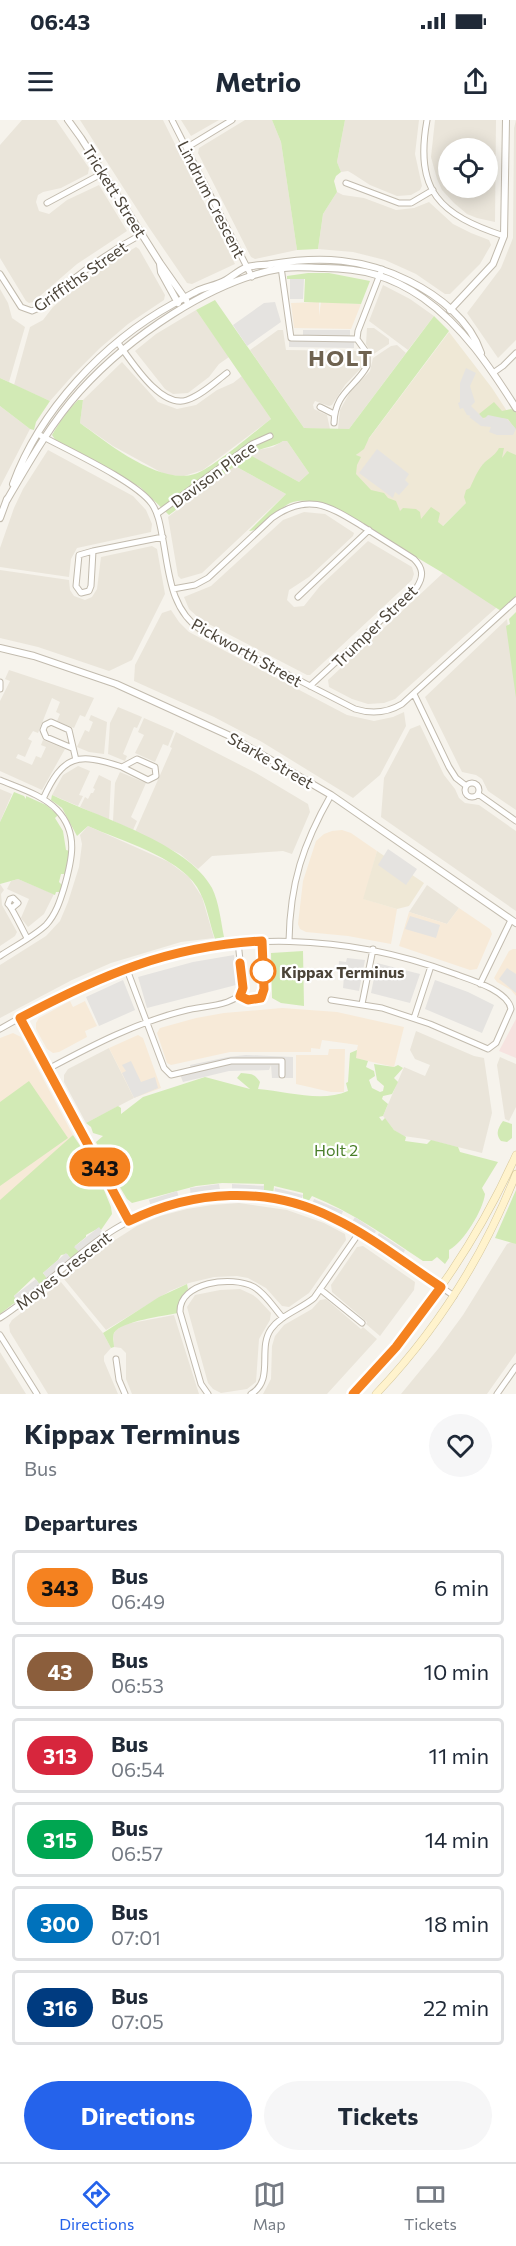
<!DOCTYPE html>
<style>
:root{--surface:#fff;--page:#f6f6f7;--text:#1f2937;--muted:#747a83;--line:#e0e1e3;--accent:#2563eb}
body{margin:0;font-family:Commissioner,sans-serif;background:var(--page);color:var(--text);height:100vh;display:flex;flex-direction:column;font-size:22px;white-space:nowrap}
*{box-sizing:border-box;margin:0}
p{font-size:20px;color:var(--muted)}
.icon{flex:none;width:33px;height:33px;fill:none;stroke:currentColor;stroke-width:2;stroke-linecap:round;stroke-linejoin:round}
.map{position:relative;height:1274px;overflow:hidden}
.details{display:flex;flex-direction:column;background:var(--surface);flex:1}
.details>*{flex:none}
.badge{padding:0 12px;border-radius:20px;font-size:21px;line-height:39px}
.controls{position:absolute;left:438px;top:18px;display:grid;gap:12px}
.controls a{display:grid;place-items:center;width:60px;height:60px;border-radius:50%;background:var(--surface);box-shadow:0 3px 15px #0003;font-size:30px}
.map>.badge{position:absolute;translate:-50% -50%;box-shadow:0 0 0 3px #fff}
h2{padding:0 24px;font-size:22px;line-height:54px}
.round{display:grid;place-items:center;flex:none;width:63px;height:63px;border-radius:32px;background:var(--page)}
.overview{display:flex;align-items:center;justify-content:space-between;height:102px;padding:0 24px}
h1{font-size:28px;font-weight:700;line-height:45px}
.primary-button{display:flex;gap:12px;margin-top:auto;padding:12px 24px}
.primary-button a{flex:1;height:69px;border-radius:36px;background:var(--accent);color:#fff;font-size:24px;font-weight:700;line-height:69px;text-align:center}
.primary-button a+a{background:var(--page);color:var(--text)}
ul{padding:0;list-style:none}
li{display:flex;align-items:center;gap:18px;height:75px;margin:0 12px 9px;padding:0 12px;border:3px solid var(--line);border-radius:6px}
li div{flex:1}
li b{display:block;font-size:22px}
li em{font-style:normal}
li .badge{min-width:66px;font-weight:700;text-align:center}
.status{display:flex;justify-content:space-between;align-items:center;height:42px;padding:0 30px;background:var(--surface);direction:ltr}
.status svg{height:16px;fill:currentColor}
header{display:flex;justify-content:space-between;align-items:center;height:78px;padding:0 24px;background:var(--surface);font-size:27px;font-weight:700}
.dock{display:flex;justify-content:space-around;align-items:center;height:84px;border-top:2px solid var(--line);background:var(--surface);font-size:16px;color:var(--muted)}
.dock a{display:grid;justify-items:center;gap:3px}
.dock .current{color:var(--accent)}
.map>svg:first-child{display:block}
</style>
<div class="status"><b>06:43</b><svg viewBox="0 0 49 12"><path d="M0 12V9h3v3zM5 12V6h3v6zM10 12V3h3v9zM15 12V0h3v12zM26 1h20v11H26zM47 4h2v5h-2z"/></svg></div>
<header><svg class="icon" aria-label="menu" viewBox="0 0 24 24"><path d="M4 6h16M4 12h16M4 18h16"/></svg>Metrio<svg class="icon" aria-label="share" viewBox="0 0 24 24"><path d="M12 15V3M7 8l5-5 5 5M5 13v7h14v-7"/></svg></header>
<div class="map">
<svg width="516" height="1274" viewBox="0 0 516 1274">
<rect width="100%" height="100%" fill="#f6f3ec"/>
<!-- residential -->
<path fill="#eae5da" fill-rule="evenodd" d="M22,0H56L89,48L88,54L61,68L43,72L38,75L36,82L39,91L49,94L67,80L99,65L127,111L77,144L33,182L29,183L26,181L0,138V25Z
M80,0H163L235,144L192,164L187,163L148,106Z
M181,0H219L191,16Z
M245,0H272L281,22L297,130L255,139L251,137L198,33L199,28Z
M345,0H419L415,34L422,66L420,70L411,75L397,76L370,65L353,54L348,51L341,52L337,42Z
M435,0H496L495,102L477,98L467,94L454,83L442,70L437,59L431,37ZM448,28H488V68H448Z
M516,0V220L498,238L467,193L501,148L513,118L514,8Z
M337,72L343,75L364,78L396,90L414,88L429,82L453,104L471,113L489,120L491,125L480,144L450,174H445L416,154L385,140L353,132L318,129L323,94Z
M136,127L139,129L165,175L164,180L128,204L100,228L73,255L50,281L14,265L30,207L43,200L53,187L92,154Z
M383,165L410,179L434,196L408,230L369,201Z
M0,169L8,183L12,198L25,207L9,262L0,258Z
M196,190L229,237L219,244L209,257L188,273L173,274L165,269L135,231L156,214Z
M367,208H374L389,219V224L372,235L366,224Z
M278,210H283L286,230L358,231L364,240L363,246L345,265L332,285L329,286L315,281L313,285L314,289L327,295L330,309L304,308L250,230Z
M397,225L406,233L349,309H338L340,290L350,272L370,251L373,238L391,226Z
M122,242L158,282L177,289L196,285L217,270L233,263L242,256L271,299L203,350L184,356L166,355L113,326L80,303L83,280Z
M0,286L30,309L0,367Z
M283,321H287L309,353L299,362L249,335L258,330L273,327Z
M48,330L133,376L146,390L152,404L151,412L77,428L71,439L69,457L0,447V428L14,388L23,369Z
M235,346L286,374L202,453L181,459L178,456L168,397Z
M304,392L325,394L354,413L353,416L309,457L289,470L287,480L294,487L304,486L320,466L368,421L412,447L414,454L412,460L310,555H307L201,500L189,489L184,477L211,466L283,400Z
M152,426L157,429L165,474L132,540L109,551L38,527L0,518V450L69,460L70,470L74,476L85,480L92,477L97,469L101,437Z
M443,453L497,487L395,579L384,583L368,584L352,579L329,567L328,560Z
M171,490L179,502L189,512L347,595L374,601L393,597L404,592L406,606L380,655L353,678L262,622L214,597L134,561L135,545L162,493Z
M507,499L516,567V690L488,671L482,659L476,655L462,652L425,577Z
M9,550L94,578L85,597L80,595L74,608L57,601L60,594L56,592L60,582L52,578L38,613L33,611L28,619L32,621L25,637L18,634L16,638L32,645L36,636L41,638L46,627L41,625L43,620L65,629L42,670L0,651V581L10,561L5,559Z
M118,587L142,597L137,608L134,607L123,634L127,636L125,641L108,634L110,603Z
M91,595L107,602L104,634L89,632L77,627L85,610L89,612L93,602L89,600Z
M144,598L174,611L168,626L163,624L155,642L135,633L144,615L138,612Z
M420,605L444,655L455,669L459,678L465,683L479,685L516,711V791L381,697L384,658L410,609Z
M176,612L256,653L308,684L310,692L292,734L283,731L212,736L198,749L180,734L135,712L172,628L170,627Z
M78,646L90,651L79,675L83,676L78,686L52,675L63,655Z
M120,652L146,663L131,697L137,701L133,710L113,701L115,663Z
M99,655L111,661L109,700L80,687L85,677L88,679L91,673H93L95,669L93,668Z
M0,669L12,674L0,702Z
M88,706L169,742L189,757L202,777L214,818L181,822L111,843L72,860L0,898V845L46,816L60,801L68,782L79,747L82,724L80,715Z
M18,759L54,774L44,794L28,807L21,798L29,779L7,769L11,761Z
M0,764L4,770L1,774L2,785L17,812L15,816L0,826Z
M427,765L459,788L447,804L409,792Z
M416,911L474,936L484,938L492,993L482,1033L425,1019L403,1016L394,1010L383,996L404,947L425,956L430,945L415,939L410,930Z
M109,928L134,978L86,1003L64,962V955L68,949Z
M500,937L516,944V987L509,1001L505,999L497,945Z
M239,1083L287,1090L324,1103L345,1114L346,1120L309,1173L289,1187L282,1186L266,1168L248,1158L237,1156L214,1157L189,1163L170,1171L106,1210L64,1159L107,1125L137,1106L160,1096L187,1089L212,1085Z
M512,1122L516,1124V1233L487,1274H401L438,1229L463,1195L507,1124Z
M363,1126L415,1162L414,1170L380,1216L366,1204L367,1202L332,1172L331,1165L357,1127Z
M61,1162L103,1213L111,1228L104,1236V1241L118,1274H48L10,1212L9,1205L12,1200Z
M240,1169L253,1175L258,1179L271,1193L270,1200L259,1219L256,1262L247,1269L221,1273L213,1269L208,1263L187,1187L195,1175L220,1170Z
M326,1179L361,1209L363,1207L377,1219L327,1274H263L271,1259L272,1226L275,1216L284,1205L312,1189L320,1180Z
M174,1195L199,1274H132L126,1259V1233L121,1228L114,1227L113,1215L116,1210L126,1204Z
M0,1232L18,1261L26,1274H0Z"/>
<!-- commercial -->
<path fill="#f7ead8" d="M319,182V196L321,182L361,184L351,209L294,208L291,183Z
M342,710L351,713L377,731L364,779L397,789L391,824L348,816L306,812L300,809L298,804L303,761L316,721L324,714L332,711Z
M459,788L490,809L492,814L477,849L470,850L399,826L409,792L447,804Z
M513,829H516V876L511,870L497,862L494,858L509,831Z
M70,881L73,887L85,881L97,906L85,911L87,917L59,932L53,933L47,929L36,909V903L39,898Z
M282,888L337,892L404,907L394,947L355,938L358,925L322,920L320,929L311,928V932H230L171,945L167,943L157,913L160,908L196,898L224,893Z
M13,913L21,917L73,1015L29,1061L0,1084V918Z
M138,915L143,918L161,968L134,978L109,928Z
M329,929H345L344,972H331L296,964V935H328Z"/>
<!-- education -->
<path fill="#efe8d6" d="M449,212L492,268L516,305V335L429,419L337,361Z
M377,731L424,763L409,786L397,789L363,779Z"/>
<!-- medical -->
<path fill="#f6e3e0" d="M516,899V938L499,931Z"/>
<!-- green -->
<path fill="#d2eab5" fill-rule="evenodd" d="M272,0H345L337,42L341,52L336,56L334,61L337,72L323,94L318,129L297,130L281,22Z
M308,153H329L370,161L361,184L304,182L305,159H287V156Z
M215,180L304,308L349,309L434,196L449,211L369,318L364,329L356,335L361,337L357,345L356,354L371,370L384,373L388,378L396,381L400,391L403,388L416,389L420,392L421,399L431,387L440,393L438,402L443,406L466,383L464,377L466,370L470,368C474,359 478,349 485,342C491,337 495,335 499,328H504L502,338L507,331L516,335V478L501,491L443,453L327,384C316,382 304,379 293,382C277,387 266,410 249,411L286,374L235,346L169,395L140,367L56,321L52,315C59,303 68,290 78,280H83L80,303C109,324 159,365 195,354C213,348 254,312 271,299L196,190ZM283,321H287L309,353L299,362L250,335C259,327 273,328 283,321Z
M0,258L50,281L36,302L34,310L30,309L0,286Z
M494,282L502,291L511,289L516,292V310L508,299C498,298 491,296 482,298L479,294Z
M516,492V578L506,506L510,504L509,499Z
M14,672L24,676L26,679V676L46,685L58,695L55,698L63,711L66,730L70,731L67,754H61L59,762L63,766L61,772H56L55,775L18,759L0,764V702Z
M52,675C98,697 188,723 212,768C219,782 221,802 224,817L215,819C209,802 207,783 197,767C177,736 121,721 88,706L77,716L62,688L51,680Z
M303,831L304,886L281,883L272,878L271,833Z
M357,930L356,938L368,941L366,947L374,951L375,956L369,960L372,968L380,972L383,971L384,966L377,960L374,944L394,947L398,945L403,948L394,958L398,962L392,974L383,976L382,979L388,984L383,996L379,997L382,1001L385,998L394,1010L406,1017L405,1021L427,1024L431,1020L458,1027L460,1032L498,1042L482,1068L485,1074C483,1090 464,1122 449,1130V1138L445,1144L437,1137L432,1141H423C387,1117 352,1092 312,1076L308,1082H303V1073L274,1066L273,1075L263,1074L264,1064L222,1063L196,1066L132,1083L127,1079L106,1044L96,1022L103,1016L93,1013L91,1007L86,1003L118,986L121,988V994L143,977L205,957L250,969L237,958L241,953C251,954 254,953 260,962L258,969C287,971 321,983 348,971L346,963L348,962L350,933Z
M29,961L68,1018L0,1066V982Z
M503,1001L512,1004V1018L507,1022L501,1021C495,1014 498,1008 503,1001Z
M73,1015L95,1048L111,1087L112,1094L101,1110L99,1108L86,1115V1117L75,1126L80,1133L72,1140L67,1134L61,1135L58,1140L43,1153L47,1158L40,1165L34,1157L14,1176L17,1181L0,1194V1080Z
M516,1070V1124L495,1118Z
M187,1164L188,1169L180,1182L178,1193C164,1196 121,1201 114,1213C112,1217 114,1222 114,1227L111,1228L103,1213L159,1177Z"/>
<!-- parking -->
<path fill="#e5e3e0" d="M290,159H304L303,179H290Z
M275,182L281,202L247,226L233,205L264,183Z
M303,210H350V219H354V228L289,227V218H303Z
M466,248L476,253L470,266L475,282L471,286L484,299L488,295L507,299L516,309L513,315H497L489,312L491,307L481,306L469,297L471,296L467,295L463,288L460,289L458,283L460,282V263Z
M377,329L409,354L405,360L409,364L399,375L395,372L393,378L359,353Z
M388,729L417,749L406,765L378,745Z
M410,796L440,805L436,818L405,809Z
M234,835L236,865L147,888L138,857L193,842Z
M347,838L365,840L359,871L343,868L344,856L338,855L339,841L346,842Z
M377,843L420,854L410,883L371,873Z
M507,848L516,854V873L499,859Z
M123,860L135,890L99,906L86,877Z
M435,860L468,872L494,885L482,913L425,889Z
M246,935L293,937V958H272L271,945L269,950L229,951L183,962L179,952L191,949L190,945L228,937Z
M131,941L141,962L155,957L158,968L134,978L122,953L126,951L122,945Z
M219,1064L221,1075L191,1079L190,1068Z
M232,1064L264,1066L263,1077L232,1075Z
M275,1068L303,1075L300,1085L273,1078Z
M177,1071L180,1081L152,1090L149,1080Z
M314,1079L343,1091L339,1101L311,1088Z
M355,1097L376,1111L370,1120L349,1107Z
M99,1107L105,1116L81,1134L74,1127Z
M379,1113L405,1130L400,1140L373,1122Z
M66,1133L73,1141L49,1161L43,1153Z
M36,1159L41,1167L19,1184L14,1176Z"/>
<g fill="none" stroke-linecap="round" stroke-linejoin="round">
<!-- minor casing -->
<g stroke="#c2bbae" stroke-width="7">
<path id="minor" d="M172,0L252,157
M427,0C414,71 440,95 504,116
M186,28L232,0
M346,63L399,83H411L433,70
M47,83L103,53
M281,147L291,218L357,219L358,211L382,149
M0,154L21,187L32,191L39,188C71,159 103,135 142,114
M118,223C132,242 161,289 187,280C202,275 215,262 227,253
M493,253L503,246L516,233
M320,287L334,294
M334,303C335,272 355,268 367,246V233L357,219
M38,314C65,329 136,361 152,384C158,393 160,404 162,415C169,449 169,489 201,510L355,589C371,594 387,593 402,584L516,480
M157,394L252,324L270,316
M93,431L79,435L76,466L81,473L89,471L91,466L93,431L163,417
M173,469L195,465L208,458L272,398C308,372 329,386 362,406C379,417 397,428 414,439C423,448 424,456 417,467L310,566
M298,477L369,410
M0,562V569
M414,574L449,647L456,658L465,665
M72,628L46,617L43,610L45,605L51,602L69,610L76,640
M0,660C19,668 43,675 57,690C79,713 72,740 64,768C60,781 56,794 46,805C33,817 15,826 0,836
M465 670a7 7 0 1 1 14 0a7 7 0 1 1-14 0Z
M478,674L516,701
M43,679C63,635 77,632 122,647L137,639L155,647L156,656L148,660L122,647
M12,788L18,783L13,778L10,779L8,784C12,787 23,811 27,818
M289,821C290,763 303,724 331,675
M126,847L164,948L171,955L231,941H282V955
M480,864L511,800
M362,884L373,829
M20,898L129,1101
M414,898L431,846
M0,909C41,886 82,863 127,847C233,810 347,814 452,853C468,859 508,870 511,889L496,923L488,929L430,904L382,888L331,880
M48,949C93,925 137,902 187,890C203,886 239,886 243,868L238,822
M320,1169L362,1203
M0,1198C41,1172 74,1134 115,1109C180,1069 263,1063 332,1097C375,1118 415,1149 454,1176
M0,1215L37,1274
M116,1239L119,1260L125,1274
M208,1274L201,1264L180,1192C179,1162 232,1155 254,1167C266,1174 274,1188 283,1198
M251,1274C275,1260 257,1229 271,1209C281,1195 301,1189 314,1178L359,1113
M497,1274L516,1247"/>
</g>
<!-- tertiary casing -->
<g stroke="#c2bbae" stroke-width="8">
<path id="tertiary" d="M68,0L81,18L160,143L186,180
M160,144L161,152L178,183
M450,190L493,144L504,116L506,0
M13,364C40,290 104,222 173,184C181,180 189,175 197,171C206,167 217,165 226,160C233,156 238,151 245,148C254,144 263,146 272,144C320,136 364,138 409,161C439,176 470,200 481,233
M7,380C29,342 51,303 80,271C128,218 212,159 284,148C297,146 311,148 324,148C362,148 391,156 423,178C463,206 490,247 516,288
M0,398L7,379
M0,528L34,536L116,564L228,615L331,675L516,803"/>
</g>
<!-- secondary casing -->
<g stroke="#d6c79b" stroke-width="8">
<path id="secondary" d="M353,1274C419,1204 477,1123 516,1035
M376,1274C438,1209 483,1137 516,1054"/>
</g>
<!-- minor -->
<use href="#minor" stroke="#fff" stroke-width="5"/>
<!-- tertiary -->
<use href="#tertiary" stroke="#fff" stroke-width="6"/>
<!-- secondary -->
<use href="#secondary" stroke="#fff3cd" stroke-width="7"/>
</g>
<g fill="none" stroke-linecap="round" stroke-linejoin="round">
<!-- line casing -->
<g stroke="#fff" stroke-width="14">
<path id="line" d="M240,843L243,868L240,876L248,880L261,878L264,869L262,821C169,826 101,855 20,898L129,1101C193,1070 267,1065 333,1098C371,1116 406,1144 441,1167L396,1227L353,1274"/>
</g>
<!-- line -->
<use href="#line" stroke="#f58220" stroke-width="9"/>
</g>
<!-- markers -->
<circle fill="#fff" stroke="#f58220" stroke-width="3" cx="263" cy="851" r="12"/>
<g text-anchor="middle" dominant-baseline="central" stroke-width="4.5" stroke-linejoin="round" paint-order="stroke">
<!-- street labels -->
<g font-size="16" fill="#4b4439" stroke="#fff">
<text transform="translate(115 71) rotate(58)">Trickett Street</text>
<text transform="translate(212 79) rotate(63)">Lindrum Crescent</text>
<text transform="translate(80 156) rotate(-35)">Griffiths Street</text>
<text transform="translate(213 354) rotate(-36)">Davison Place</text>
<text transform="translate(374 506) rotate(-44)">Trumper Street</text>
<text transform="translate(247 532) rotate(29)">Pickworth Street</text>
<text transform="translate(271 640) rotate(30)">Starke Street</text>
<text transform="translate(63 1150) rotate(-38)">Moyes Crescent</text>
</g>
<!-- stop labels -->
<g font-size="16" font-weight="bold" fill="#4b4439" stroke="#fff" text-anchor="start">
<text x="281" y="851">Kippax Terminus</text>
</g>
<!-- park labels -->
<g font-size="16" fill="#4a7f2a" stroke="#fff">
<text x="336" y="1029">Holt 2</text>
</g>
<!-- district labels -->
<g font-size="22" font-weight="bold" letter-spacing="1.5" fill="#6e6250" stroke="#fff">
<text x="341" y="237">HOLT</text>
</g>
</g>
</svg>
<div class="controls">
<a><svg class="icon" aria-label="locate" viewBox="0 0 24 24"><circle cx="12" cy="12" r="6"/><path d="M12 2v4M12 18v4M2 12h4M18 12h4"/></svg></a>
</div>
<b class="badge" style="left:100px;top:1047px;background:#f58220;color:#111">343</b>
</div>
<section class="details">
<div class="overview"><div><h1>Kippax Terminus</h1><p>Bus</p></div><a class="round"><svg class="icon" aria-label="heart" viewBox="0 0 24 24"><path d="M12 20l-8-8c-3-5 5-10 8-4 3-6 11-1 8 4z"/></svg></a></div>
<h2>Departures</h2>
<ul>
<li><span class="badge" style="background:#f58220;color:#111">343</span><div><b>Bus</b><p>06:49</p></div><em>6 min</em></li>
<li><span class="badge" style="background:#8b5e3c;color:#fff">43</span><div><b>Bus</b><p>06:53</p></div><em>10 min</em></li>
<li><span class="badge" style="background:#d7263d;color:#fff">313</span><div><b>Bus</b><p>06:54</p></div><em>11 min</em></li>
<li><span class="badge" style="background:#00a651;color:#fff">315</span><div><b>Bus</b><p>06:57</p></div><em>14 min</em></li>
<li><span class="badge" style="background:#0072bc;color:#fff">300</span><div><b>Bus</b><p>07:01</p></div><em>18 min</em></li>
<li><span class="badge" style="background:#003b80;color:#fff">316</span><div><b>Bus</b><p>07:05</p></div><em>22 min</em></li>
</ul>
<div class="primary-button"><a>Directions</a><a>Tickets</a></div>
</section>
<nav class="dock">
<a class="current"><svg class="icon" aria-label="directions" viewBox="0 0 24 24"><path d="M12 3l9 9-9 9-9-9zM9 14v-3h6M13 9l2 2-2 2"/></svg>Directions</a>
<a><svg class="icon" aria-label="map" viewBox="0 0 24 24"><path d="M3 6l6-2 6 2 6-2v14l-6 2-6-2-6 2zM9 4v14M15 6v14"/></svg>Map</a>
<a><svg class="icon" aria-label="tickets" viewBox="0 0 24 24"><path d="M3 7h18v10H3zM15 7v10"/></svg>Tickets</a>
</nav>
